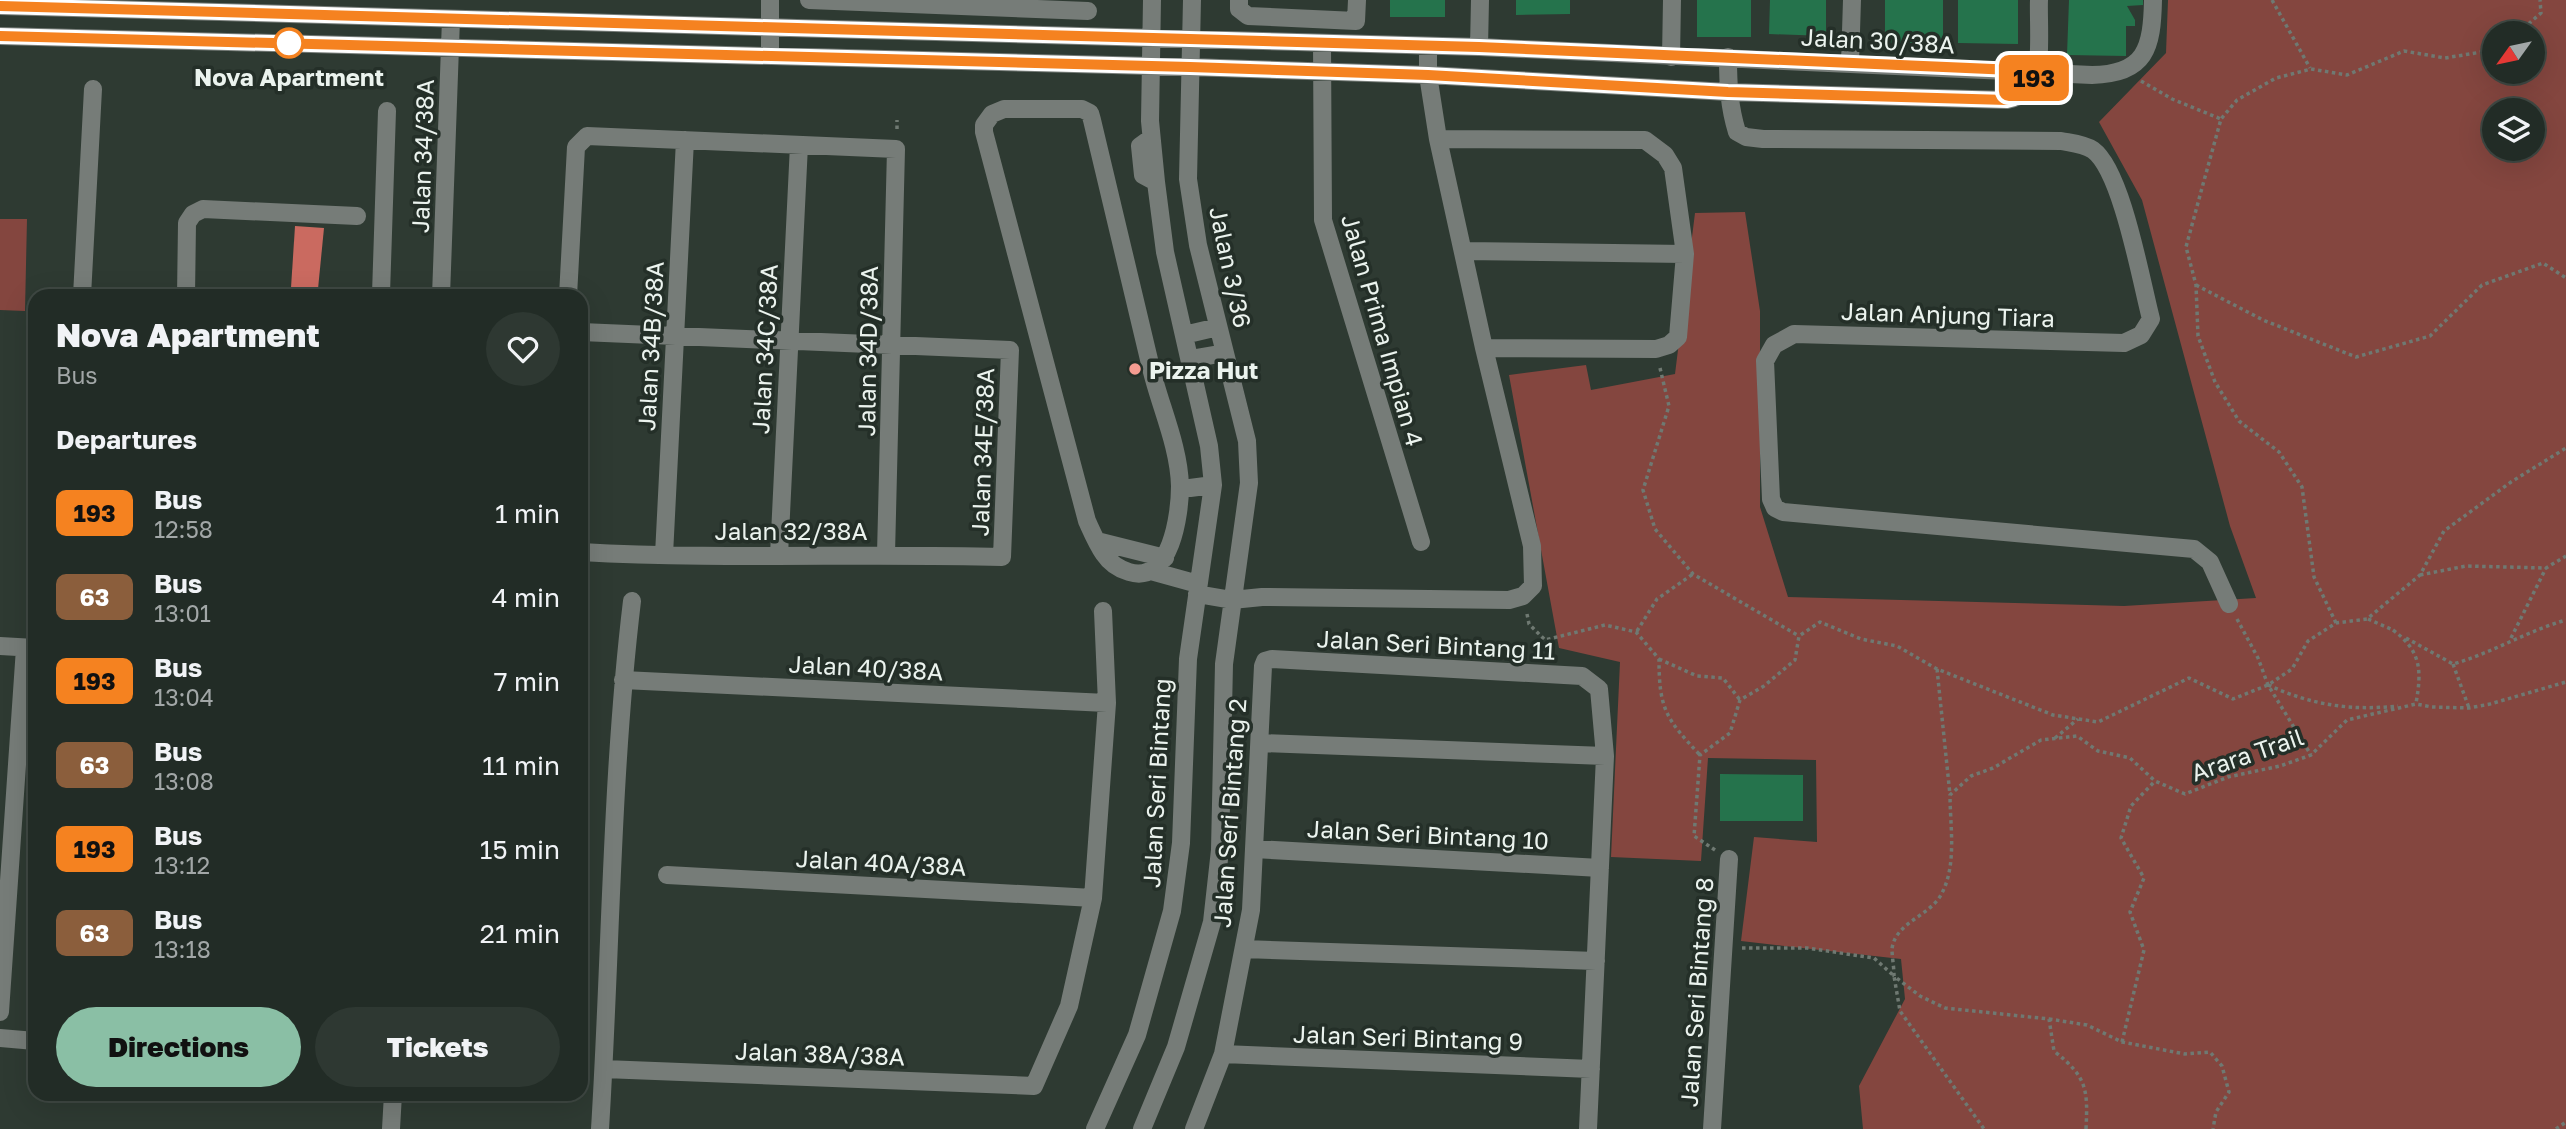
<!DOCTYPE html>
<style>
:root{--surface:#222c26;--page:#2e3832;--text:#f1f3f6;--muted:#a2a7a7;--line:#3f4843;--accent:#8abfa5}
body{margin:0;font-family:"Golos Text",sans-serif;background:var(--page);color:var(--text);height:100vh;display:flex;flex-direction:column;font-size:26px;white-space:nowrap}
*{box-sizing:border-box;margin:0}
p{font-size:23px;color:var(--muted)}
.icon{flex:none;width:38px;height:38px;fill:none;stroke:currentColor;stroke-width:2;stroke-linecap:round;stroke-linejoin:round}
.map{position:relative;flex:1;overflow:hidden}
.side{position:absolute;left:28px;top:289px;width:560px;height:812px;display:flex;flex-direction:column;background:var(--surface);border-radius:21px;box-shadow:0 7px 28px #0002,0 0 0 2px var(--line)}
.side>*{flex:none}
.badge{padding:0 14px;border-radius:10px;font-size:24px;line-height:46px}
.needle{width:46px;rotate:237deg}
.controls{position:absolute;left:2482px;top:21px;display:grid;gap:14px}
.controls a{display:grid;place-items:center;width:63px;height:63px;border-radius:50%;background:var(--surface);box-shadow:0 7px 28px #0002,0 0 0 2px var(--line);font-size:35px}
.map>.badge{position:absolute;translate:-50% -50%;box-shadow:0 0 0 4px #fff}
h2{padding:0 28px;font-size:26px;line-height:63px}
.round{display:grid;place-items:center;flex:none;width:74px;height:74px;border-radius:37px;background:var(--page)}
.overview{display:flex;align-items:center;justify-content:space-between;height:119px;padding:0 28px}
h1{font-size:33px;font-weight:800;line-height:52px}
.cta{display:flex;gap:14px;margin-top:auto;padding:14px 28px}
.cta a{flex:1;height:80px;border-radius:42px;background:var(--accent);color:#111;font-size:28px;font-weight:800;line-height:80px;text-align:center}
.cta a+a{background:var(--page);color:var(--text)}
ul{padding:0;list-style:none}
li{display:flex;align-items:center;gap:21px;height:84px;padding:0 28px}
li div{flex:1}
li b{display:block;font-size:26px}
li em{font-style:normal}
li .badge{min-width:77px;font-weight:700;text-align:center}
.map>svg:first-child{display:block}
</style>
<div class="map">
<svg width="2566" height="1129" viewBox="0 0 2566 1129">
<rect width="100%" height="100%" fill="#2e3a32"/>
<!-- green -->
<path fill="#84463f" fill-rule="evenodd" d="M2168,0H2566V1129H1863L1859,1086L1905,999L1901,959L1741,941L1754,837L1817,842L1816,760L1708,758L1701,861L1611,857L1620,662L1559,648L1509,375L1586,365L1591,390L1675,374L1695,213L1745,212L1760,311V507L1788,597L2124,606L2256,598L2230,526L2142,200L2099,122L2166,53ZM2494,33H2532V72H2494ZM2494,110H2532V149H2494Z
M0,219H27L25,311L0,310Z"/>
<!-- water -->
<path fill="#ca6a60" d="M295,226L324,228L318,289L291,288Z"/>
<!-- building -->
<path fill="#25734c" d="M1390,0H1445V17H1390Z
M1516,0H1570V14L1516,15Z
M1697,0H1751V37H1697Z
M1770,0H1826V36L1769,34Z
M1885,0H1943V43H1885Z
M1958,0H2018V44L1958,43Z
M2069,0H2143V5L2127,6L2135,20V26H2126V56L2067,55Z
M1720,774L1803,775V821H1720Z"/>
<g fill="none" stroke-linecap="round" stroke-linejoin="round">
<!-- path -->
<path stroke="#6f7972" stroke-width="3.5" stroke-dasharray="3.5 3.5" stroke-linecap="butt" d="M2272,0L2310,68
M2518,33L2541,13L2540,0
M2141,81L2172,99L2221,119
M897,129V120
M2196,285L2263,320L2356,357L2430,336L2482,285L2543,263L2566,278
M1660,368L1669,406L1643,490L1655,529L1693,574L1799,636
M2420,575L2466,566L2546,568L2566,556
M1527,614L1529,624L1545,640L1605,625L1636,632L1659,659C1659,709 1666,719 1700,755
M2237,619L2258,658L2268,685L2311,755
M2368,619L2393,630
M2336,623L2314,577L2302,487L2279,452L2239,421L2215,382L2198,336L2196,285L2186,247L2202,188L2221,119L2237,100L2276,78L2311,69L2347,75L2404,51L2445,58L2494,50
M2393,630C2421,651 2422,670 2416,703
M1637,631L1657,599L1693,574
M2406,638L2453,664C2492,653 2527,631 2566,620
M2511,638L2546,568
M1659,659L1697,676L1723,678L1740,700
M2453,664L2469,708
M1937,669L1950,795
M2268,685C2312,705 2350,711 2398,706
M2055,738L2078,719
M1715,850L1694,836L1700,755L1730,733L1740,700L1764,686L1795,660L1799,636L1820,622L1861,639L1897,646L1937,669L2053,715L2098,722L2189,678L2233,699L2268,685L2292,669L2308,641L2336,623L2367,619L2420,575L2444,531L2511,482L2566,448
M1742,948H1807L1874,958L1894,976L1900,1011L1984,1129
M2049,1019L2087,1025L2122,1042L2185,1054L2210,1052L2222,1066L2229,1092L2216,1112L2213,1129
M2122,1042L2144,950L2130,912L2144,878L2121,838L2131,806L2155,781
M2086,1129C2088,1089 2087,1077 2054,1051L2049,1019L1945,1008L1920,996L1894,976C1894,967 1892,957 1892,949C1895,922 1931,916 1942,893C1957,864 1950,826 1950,795L1971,776L1993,768L2041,740L2077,736L2098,751L2130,758L2155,781L2185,794L2228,777L2280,766L2311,755L2347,720L2416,704L2432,707L2469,708L2490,704L2566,682
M2556,1129L2566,1122"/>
<!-- minor -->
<path stroke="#767c78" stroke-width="18" d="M809,0L1088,11
M1239,0V9L1248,16L1356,21L1357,0
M0,6L1479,47L2092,75C2146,74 2152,48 2153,0
M0,36L1190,67L1428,75L1728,92L2007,100C2016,98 2025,95 2031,87C2043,71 2038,21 2039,0
M1322,44L1323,220L1421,542
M1479,47L1480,0
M770,55V0
M1671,57L1672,0
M1728,57C1728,83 1729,106 1737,132L1746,137L1763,139L2061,141C2071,143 2084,144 2093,150C2122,171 2141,281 2151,319L2141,335L2124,343L1794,334L1774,345L1765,361L1771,499L1775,508L1783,512L2194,549L2210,562L2229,604
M1850,63L1852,0
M1004,109H1082L1090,113L1092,120C1112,203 1131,285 1151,368C1160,406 1179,446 1180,486C1180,514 1171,585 1129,572C1119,569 1110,563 1104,554C1097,544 1092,532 1087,521L984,132V125L992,114Z
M1151,138L1140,146L1143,175L1156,182
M1438,139L1645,140L1665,155L1673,168L1685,254L1678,337L1669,345L1656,349L1484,348
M1463,251L1685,254
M381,294L387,111
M82,296L93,89
M186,296L187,223L193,214L203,209L357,216
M441,296L451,19
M568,296L576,147L587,136L896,149L886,554
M581,332L1010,350L1002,557C862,553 721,560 581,552
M1184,335L1218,327
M1190,359L1225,353
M1180,486L1190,488L1213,485
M1097,541L1165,558
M664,555L685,140
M779,555L799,145
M1151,571L1198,584
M1197,594L1232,600L1262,597L1509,600L1523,596L1533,586L1532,546L1484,348L1438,139L1428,75V48
M0,646L35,648
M623,680L1107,703
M1261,743L1605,756
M1254,849L1600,868
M667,875L1093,898
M1244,949L1596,961
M0,1012L25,648
M0,1038L35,1041
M1223,1054L1591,1069
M604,1069L1034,1086L1069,1006L1093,898L1107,703L1103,611
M391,1129L393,1094
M600,1129C611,953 611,776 632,601
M1095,1129L1137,1035L1172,911L1181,843L1188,659L1213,485L1209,446L1165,252L1156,182L1150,121L1152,0
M1142,1129L1176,1047L1212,922L1220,850L1224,664L1249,483L1247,441L1198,245L1188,179L1192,0
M1194,1129L1223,1054L1251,910L1263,666L1265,661L1272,659L1582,676L1599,689L1605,756L1588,1129
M1712,1129L1729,859"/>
</g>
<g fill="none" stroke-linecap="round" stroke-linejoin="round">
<!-- line casing -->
<g stroke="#fff" stroke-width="16">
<path id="line" d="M0,6L1479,47L2037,71C2031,88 2025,96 2007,100L1728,92L1428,75L1190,67L0,36"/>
</g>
<!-- line -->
<use href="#line" stroke="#f58220" stroke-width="10"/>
</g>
<!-- markers -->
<circle fill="#fff" stroke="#f58220" stroke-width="3.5" cx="289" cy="43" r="14"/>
<circle fill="#f59c91" stroke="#242f28" stroke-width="2.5" cx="1135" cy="369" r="7"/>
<g text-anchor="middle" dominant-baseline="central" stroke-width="7" stroke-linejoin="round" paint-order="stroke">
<!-- street labels -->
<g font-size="24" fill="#ebf3ee" stroke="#242f28">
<text transform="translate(1878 40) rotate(3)">Jalan 30/38A</text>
<text transform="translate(422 156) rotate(-88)">Jalan 34/38A</text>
<text transform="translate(1231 267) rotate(78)">Jalan 3/36</text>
<text transform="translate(1948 314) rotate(2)">Jalan Anjung Tiara</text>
<text transform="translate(1383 330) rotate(74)">Jalan Prima Impian 4</text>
<text transform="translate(650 346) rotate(-87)">Jalan 34B/38A</text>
<text transform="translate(764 349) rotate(-87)">Jalan 34C/38A</text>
<text transform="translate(867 351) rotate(-89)">Jalan 34D/38A</text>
<text transform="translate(982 452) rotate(-88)">Jalan 34E/38A</text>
<text x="791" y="530">Jalan 32/38A</text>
<text transform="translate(1436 644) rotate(3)">Jalan Seri Bintang 11</text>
<text transform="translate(866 667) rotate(3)">Jalan 40/38A</text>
<text transform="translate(2247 754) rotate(-19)">Arara Trail</text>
<text transform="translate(1156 783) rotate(-87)">Jalan Seri Bintang</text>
<text transform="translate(1229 813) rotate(-86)">Jalan Seri Bintang 2</text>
<text transform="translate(1428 834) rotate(3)">Jalan Seri Bintang 10</text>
<text transform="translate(881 862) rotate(3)">Jalan 40A/38A</text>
<text transform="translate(1696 992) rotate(-86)">Jalan Seri Bintang 8</text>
<text transform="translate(1408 1037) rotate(2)">Jalan Seri Bintang 9</text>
<text transform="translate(820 1053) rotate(2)">Jalan 38A/38A</text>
</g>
<!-- stop labels -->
<g font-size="24" font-weight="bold" fill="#ebf3ee" stroke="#242f28">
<text x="289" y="76">Nova Apartment</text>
</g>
<!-- poi labels -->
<g font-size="24" font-weight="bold" fill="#ebf3ee" stroke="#242f28" text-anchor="start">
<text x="1149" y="369">Pizza Hut</text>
</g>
</g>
</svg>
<div class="controls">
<a><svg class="needle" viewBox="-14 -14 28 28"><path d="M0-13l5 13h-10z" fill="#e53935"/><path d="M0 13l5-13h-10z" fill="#a2a7a7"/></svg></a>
<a><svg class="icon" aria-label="layers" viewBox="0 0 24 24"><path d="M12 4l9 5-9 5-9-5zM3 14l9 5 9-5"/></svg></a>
</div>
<b class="badge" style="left:2034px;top:78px;background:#f58220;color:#111">193</b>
<section class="side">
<div class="overview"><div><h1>Nova Apartment</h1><p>Bus</p></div><a class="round"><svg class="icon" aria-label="heart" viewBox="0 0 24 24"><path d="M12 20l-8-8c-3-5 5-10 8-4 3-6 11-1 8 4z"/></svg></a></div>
<h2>Departures</h2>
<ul>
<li><span class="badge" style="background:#f58220;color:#111">193</span><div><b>Bus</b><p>12:58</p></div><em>1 min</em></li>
<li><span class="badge" style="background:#8b5e3c;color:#fff">63</span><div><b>Bus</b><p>13:01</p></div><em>4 min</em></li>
<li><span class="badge" style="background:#f58220;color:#111">193</span><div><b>Bus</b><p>13:04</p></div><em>7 min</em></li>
<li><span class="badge" style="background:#8b5e3c;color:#fff">63</span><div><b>Bus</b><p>13:08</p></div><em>11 min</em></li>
<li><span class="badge" style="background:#f58220;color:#111">193</span><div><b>Bus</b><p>13:12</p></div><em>15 min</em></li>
<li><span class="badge" style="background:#8b5e3c;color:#fff">63</span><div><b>Bus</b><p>13:18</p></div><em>21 min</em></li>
</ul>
<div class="cta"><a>Directions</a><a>Tickets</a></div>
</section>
</div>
